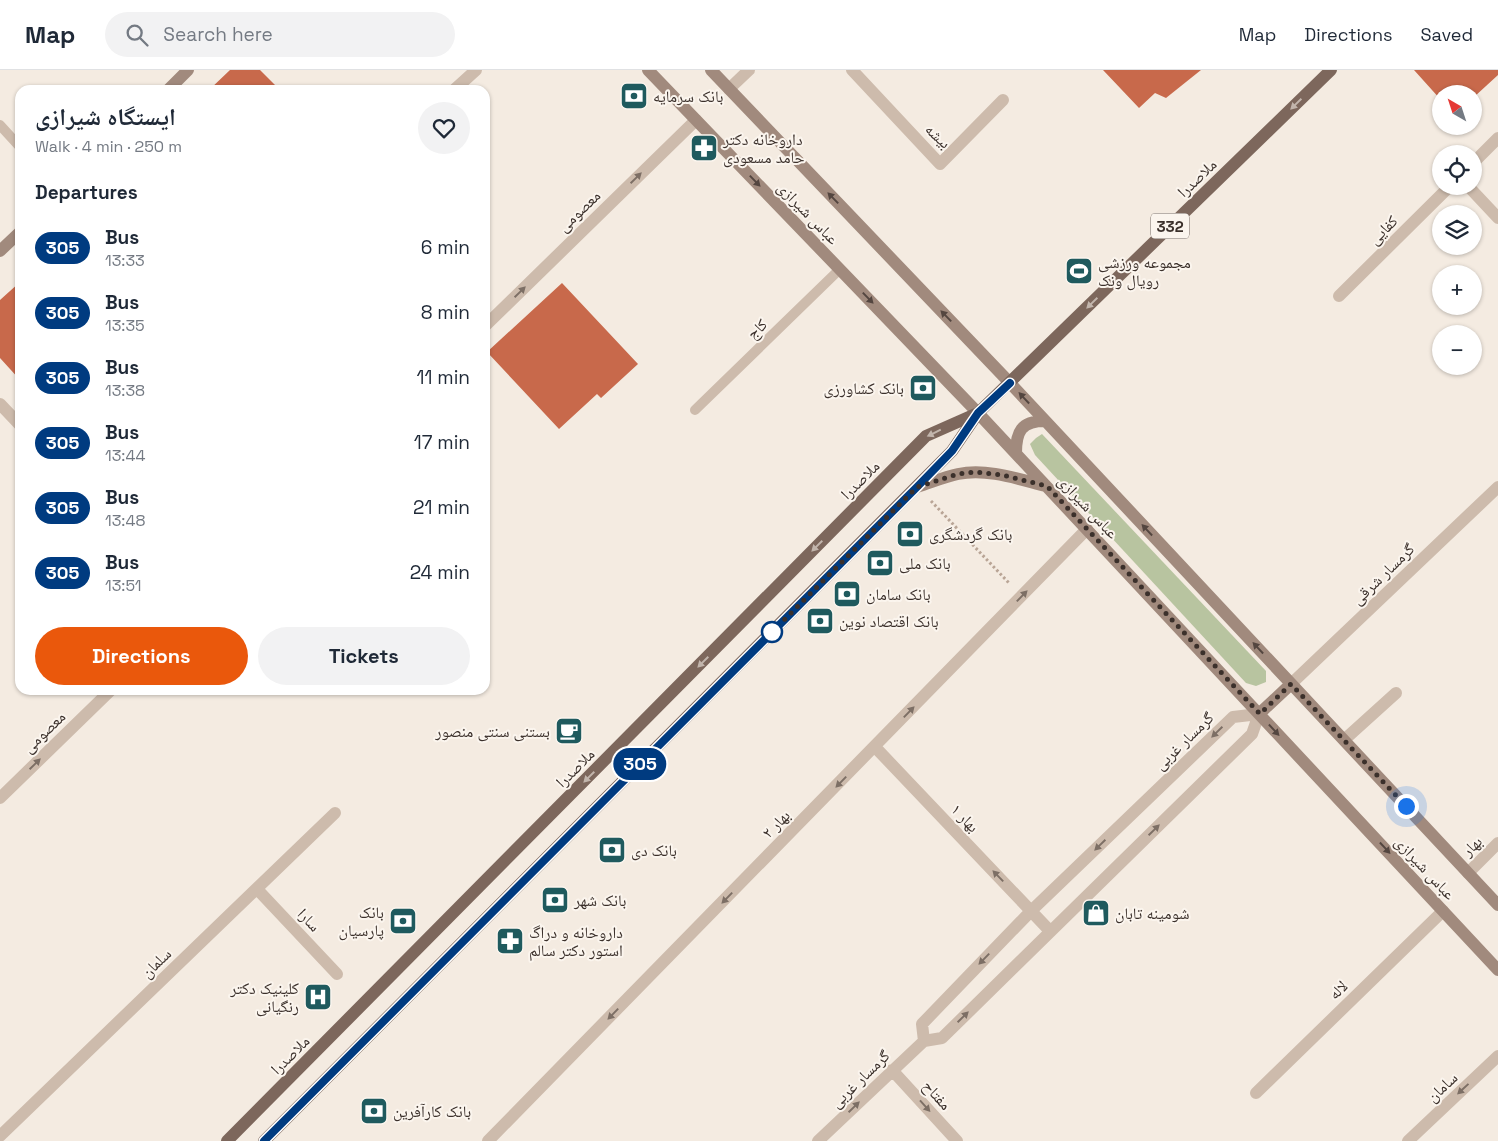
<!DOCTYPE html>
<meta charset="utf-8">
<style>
:root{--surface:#fff;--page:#f2f2f3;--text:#1f2937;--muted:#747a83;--line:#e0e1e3;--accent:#ea580c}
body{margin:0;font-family:"Space Grotesk","Noto Naskh Arabic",sans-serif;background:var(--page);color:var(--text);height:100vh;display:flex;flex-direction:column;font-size:19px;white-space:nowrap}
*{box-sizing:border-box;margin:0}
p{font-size:16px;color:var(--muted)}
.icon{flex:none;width:28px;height:28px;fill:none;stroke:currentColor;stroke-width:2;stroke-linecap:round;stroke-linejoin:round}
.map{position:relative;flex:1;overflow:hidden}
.drawer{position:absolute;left:15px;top:15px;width:475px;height:610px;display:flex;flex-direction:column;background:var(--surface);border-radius:15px;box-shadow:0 1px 4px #0004}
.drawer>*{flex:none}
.badge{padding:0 10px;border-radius:16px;font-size:18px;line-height:32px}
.needle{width:32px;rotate:321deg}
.controls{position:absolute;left:1432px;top:15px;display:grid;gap:10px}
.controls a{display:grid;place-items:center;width:50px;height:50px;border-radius:50%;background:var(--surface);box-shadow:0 1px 4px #0004;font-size:25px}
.you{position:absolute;width:25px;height:25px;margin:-12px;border:4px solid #fff;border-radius:50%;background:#1a73e8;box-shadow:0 0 0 8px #1a73e833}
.map>.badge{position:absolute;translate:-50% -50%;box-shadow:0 0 0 2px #fff}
h2{padding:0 20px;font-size:19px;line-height:45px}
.round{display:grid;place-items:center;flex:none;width:52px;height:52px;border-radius:26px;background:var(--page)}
.headline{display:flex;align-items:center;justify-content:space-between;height:85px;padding:0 20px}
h1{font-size:24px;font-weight:700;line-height:38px}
.primary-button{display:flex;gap:10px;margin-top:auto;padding:10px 20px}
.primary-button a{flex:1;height:58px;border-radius:30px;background:var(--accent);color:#fff;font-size:20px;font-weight:700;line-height:58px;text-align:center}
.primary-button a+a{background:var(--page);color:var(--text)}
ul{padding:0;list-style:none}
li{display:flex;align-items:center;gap:15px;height:65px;padding:0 20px}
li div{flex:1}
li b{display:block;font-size:19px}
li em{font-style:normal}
li .badge{min-width:55px;font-weight:700;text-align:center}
header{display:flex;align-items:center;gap:30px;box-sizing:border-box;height:70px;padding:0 25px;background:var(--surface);border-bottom:1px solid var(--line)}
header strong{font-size:24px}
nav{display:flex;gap:28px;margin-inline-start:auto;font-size:18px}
.search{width:350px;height:45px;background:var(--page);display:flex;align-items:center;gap:12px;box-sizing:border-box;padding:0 18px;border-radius:28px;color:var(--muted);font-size:19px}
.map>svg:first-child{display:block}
</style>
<header>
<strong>Map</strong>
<div class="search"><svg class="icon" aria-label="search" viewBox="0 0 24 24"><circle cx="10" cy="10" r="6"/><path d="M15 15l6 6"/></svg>Search here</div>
<nav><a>Map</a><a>Directions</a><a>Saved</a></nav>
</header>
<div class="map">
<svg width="1498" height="1071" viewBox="0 0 1498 1071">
<rect width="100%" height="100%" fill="#f4ebe1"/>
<!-- green -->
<path fill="#b8c4a0" d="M1042,364L1266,601V612L1256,616L1246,613L1035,385L1030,374L1036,368Z"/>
<!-- building -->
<path fill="#c8694b" d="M230,0H260L280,20H209Z
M1103,0H1201L1166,28L1155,23L1139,38Z
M1414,0H1498V5L1474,27V24H1441V30Z
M20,212V310L0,288V230Z
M562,213L638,294L601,328L597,324L559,359L487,282Z"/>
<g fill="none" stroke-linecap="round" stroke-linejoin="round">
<!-- path -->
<path stroke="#b9a596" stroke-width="3" stroke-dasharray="2.5 2.5" stroke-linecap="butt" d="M931,431L1009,513"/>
<!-- lane -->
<path stroke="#cdbbac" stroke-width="10" d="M0,55L20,77
M695,340L840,199"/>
<!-- street -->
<path stroke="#cdbbac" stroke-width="12" d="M852,0L940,94L1003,30
M729,19L749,0
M454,20L476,0
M1474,92L1498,68
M1468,116L1498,148
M1339,226L1450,116
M485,256L696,50
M0,334L20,355
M1291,614L1498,417
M1344,670L1396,623
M875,677L1050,861
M0,728L111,620
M1468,803L1498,773
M257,819L337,904
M892,1000L957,1071
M1256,1023L1443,841
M0,1066L335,743
M488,1071L1087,459
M818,1071L924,971L942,968L1252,664L1259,644L1233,647L1031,841L922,954L924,971
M1408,1071L1498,986"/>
<!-- secondary -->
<path stroke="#a18a7d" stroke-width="12" d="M648,0L978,343L1498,900
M711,0L1010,313L1498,835
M168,20L188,0
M0,181L20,162
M1016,383C1016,362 1021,351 1045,351
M917,417C930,413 944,407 958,404C987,398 1018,409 1046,416
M1259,644L1291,614"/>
<!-- primary -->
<path stroke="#7d675c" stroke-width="12" d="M227,1071L926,366L978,343
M264,1071L952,381L978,343L1331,0"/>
</g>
<!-- one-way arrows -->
<defs><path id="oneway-solid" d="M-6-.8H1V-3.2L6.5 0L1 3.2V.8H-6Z" transform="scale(1.25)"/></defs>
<g fill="#c2b5ac">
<use href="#oneway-solid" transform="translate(1296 34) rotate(136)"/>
<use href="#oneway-solid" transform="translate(1092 233) rotate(136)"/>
<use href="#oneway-solid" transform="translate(934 363) rotate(154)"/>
<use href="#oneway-solid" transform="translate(817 476) rotate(135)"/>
<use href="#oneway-solid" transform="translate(703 592) rotate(135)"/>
<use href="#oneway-solid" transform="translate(589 707) rotate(135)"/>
</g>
<g fill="#7d6f65">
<use href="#oneway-solid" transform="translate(636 108) rotate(-44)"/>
<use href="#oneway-solid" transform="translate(520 222) rotate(-44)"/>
<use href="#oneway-solid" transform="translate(1022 526) rotate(-46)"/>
<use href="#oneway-solid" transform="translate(909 642) rotate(-46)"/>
<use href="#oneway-solid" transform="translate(1217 662) rotate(136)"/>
<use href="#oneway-solid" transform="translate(35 694) rotate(-44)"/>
<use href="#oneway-solid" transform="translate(841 712) rotate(134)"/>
<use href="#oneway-solid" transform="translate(1154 760) rotate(-44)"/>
<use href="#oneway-solid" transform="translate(1100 775) rotate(136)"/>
<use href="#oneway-solid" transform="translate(998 806) rotate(-134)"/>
<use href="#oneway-solid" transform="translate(727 828) rotate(134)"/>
<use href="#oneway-solid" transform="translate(984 889) rotate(134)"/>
<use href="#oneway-solid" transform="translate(613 944) rotate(134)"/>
<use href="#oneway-solid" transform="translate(963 947) rotate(-44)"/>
<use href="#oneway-solid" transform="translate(1463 1019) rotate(137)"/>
<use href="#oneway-solid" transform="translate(925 1036) rotate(48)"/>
<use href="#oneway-solid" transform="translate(854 1037) rotate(-44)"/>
</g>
<g fill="#544640">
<use href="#oneway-solid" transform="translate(755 111) rotate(46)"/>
<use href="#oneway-solid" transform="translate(833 128) rotate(-134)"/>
<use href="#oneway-solid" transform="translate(868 228) rotate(46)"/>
<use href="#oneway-solid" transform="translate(946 246) rotate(-134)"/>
<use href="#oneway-solid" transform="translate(1024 328) rotate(-133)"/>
<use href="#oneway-solid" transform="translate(1147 460) rotate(-133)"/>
<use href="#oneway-solid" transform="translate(1258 578) rotate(-133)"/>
<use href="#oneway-solid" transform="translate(1274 660) rotate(47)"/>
<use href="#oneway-solid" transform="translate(1385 778) rotate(47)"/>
</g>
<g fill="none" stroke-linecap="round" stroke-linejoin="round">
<!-- line casing -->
<g stroke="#fff" stroke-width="11">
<path id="line" d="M264,1071L917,417L952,381L978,343L1010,313"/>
</g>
<!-- line -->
<use href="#line" stroke="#003b80" stroke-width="8"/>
<!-- walk -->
<path stroke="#3b302b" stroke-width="5" stroke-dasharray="0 9" d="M772,562L917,417L958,404L976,402L1002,405L1047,416L1260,644L1291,614L1406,736"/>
</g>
<!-- icons -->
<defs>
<g id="bank-square" transform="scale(1.4375)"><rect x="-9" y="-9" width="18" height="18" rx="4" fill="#1f5a5e" stroke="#fbf5ee"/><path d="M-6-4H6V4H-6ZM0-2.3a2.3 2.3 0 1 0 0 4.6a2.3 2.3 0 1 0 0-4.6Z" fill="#fff"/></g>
<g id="pharmacy-square" transform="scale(1.4375)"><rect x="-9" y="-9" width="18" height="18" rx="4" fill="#1f5a5e" stroke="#fbf5ee"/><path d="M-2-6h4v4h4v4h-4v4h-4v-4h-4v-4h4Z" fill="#fff"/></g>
<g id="stadium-square" transform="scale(1.4375)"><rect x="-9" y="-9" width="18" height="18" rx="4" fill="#1f5a5e" stroke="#fbf5ee"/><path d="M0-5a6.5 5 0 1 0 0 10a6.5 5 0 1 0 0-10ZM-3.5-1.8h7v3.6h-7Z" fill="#fff"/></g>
<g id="cafe-square" transform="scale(1.4375)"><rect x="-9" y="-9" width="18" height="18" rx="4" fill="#1f5a5e" stroke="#fbf5ee"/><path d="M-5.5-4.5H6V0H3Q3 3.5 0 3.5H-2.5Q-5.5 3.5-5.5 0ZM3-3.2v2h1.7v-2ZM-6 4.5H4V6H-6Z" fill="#fff"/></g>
<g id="shop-square" transform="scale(1.4375)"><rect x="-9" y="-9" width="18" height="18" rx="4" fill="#1f5a5e" stroke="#fbf5ee"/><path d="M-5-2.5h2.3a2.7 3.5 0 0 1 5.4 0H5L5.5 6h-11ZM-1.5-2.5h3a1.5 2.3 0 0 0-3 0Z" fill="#fff"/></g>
<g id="hospital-square" transform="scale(1.4375)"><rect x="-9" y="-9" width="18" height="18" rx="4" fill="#1f5a5e" stroke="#fbf5ee"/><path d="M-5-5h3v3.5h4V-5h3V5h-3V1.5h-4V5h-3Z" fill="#fff"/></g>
</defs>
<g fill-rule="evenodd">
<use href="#bank-square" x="634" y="26"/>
<use href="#pharmacy-square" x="704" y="78"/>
<use href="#stadium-square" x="1079" y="201"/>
<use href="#bank-square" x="923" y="318"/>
<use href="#bank-square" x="910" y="464"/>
<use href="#bank-square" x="880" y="493"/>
<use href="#bank-square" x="847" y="524"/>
<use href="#bank-square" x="820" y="551"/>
<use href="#cafe-square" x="569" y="661"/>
<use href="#bank-square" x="612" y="780"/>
<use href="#bank-square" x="555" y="830"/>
<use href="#shop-square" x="1096" y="843"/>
<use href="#bank-square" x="403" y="851"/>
<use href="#pharmacy-square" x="510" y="871"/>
<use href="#hospital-square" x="318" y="927"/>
<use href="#bank-square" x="374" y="1041"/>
</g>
<!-- markers -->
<circle fill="#fff" stroke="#003b80" stroke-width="2.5" cx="772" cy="562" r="10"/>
<g text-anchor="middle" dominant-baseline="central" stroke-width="4" stroke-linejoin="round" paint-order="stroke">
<!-- shield labels -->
<rect fill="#fbf5ee" stroke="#756b66" stroke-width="1" x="1151" y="143.5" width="38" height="25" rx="4"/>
<g font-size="15" font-weight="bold" fill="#3b302b">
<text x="1170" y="156">332</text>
</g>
<!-- poi labels -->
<g font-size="16" fill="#3b302b" stroke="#fbf5ee" text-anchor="start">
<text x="653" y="26">بانک سرمایه</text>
<text x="723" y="69">داروخانه دکتر<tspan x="723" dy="18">حامد مسعودی</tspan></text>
<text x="1098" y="192">مجموعه ورزشی<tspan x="1098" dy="18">رویال ونک</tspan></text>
<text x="904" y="318" text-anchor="end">بانک کشاورزی</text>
<text x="929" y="464">بانک گردشگری</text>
<text x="899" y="493">بانک ملی</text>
<text x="866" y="524">بانک سامان</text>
<text x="839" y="551">بانک اقتصاد نوین</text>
<text x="550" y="661" text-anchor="end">بستنی سنتی منصور</text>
<text x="631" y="780">بانک دی</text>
<text x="574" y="830">بانک شهر</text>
<text x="384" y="842" text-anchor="end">بانک<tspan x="384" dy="18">پارسیان</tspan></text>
<text x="1115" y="843">شومینه تابان</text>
<text x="529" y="862">داروخانه و دراگ<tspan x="529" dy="18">استور دکتر سالم</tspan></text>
<text x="299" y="918" text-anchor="end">کلینیک دکتر<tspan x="299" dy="18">رنگیانی</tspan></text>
<text x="393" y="1041">بانک کارآفرین</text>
</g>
<!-- street labels -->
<g font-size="16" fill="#3b302b" stroke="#fbf5ee">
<text transform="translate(938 66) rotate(43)">بیشه</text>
<text transform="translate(1197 108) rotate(-44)">ملاصدرا</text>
<text transform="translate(579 141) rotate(-44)">معصومی</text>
<text transform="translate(808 143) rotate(46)">عباس شیرازی</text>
<text transform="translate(1383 160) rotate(-45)">کفایی</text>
<text transform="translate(757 259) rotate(-44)">کاج</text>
<text transform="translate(860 410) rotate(-45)">ملاصدرا</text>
<text transform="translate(1088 437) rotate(47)">عباس شیرازی</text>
<text transform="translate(1383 504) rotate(-44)">گرمسار شرقی</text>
<text transform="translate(44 662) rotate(-44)">معصومی</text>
<text transform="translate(1184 671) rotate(-44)">گرمسار غربی</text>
<text transform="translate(575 698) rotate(-45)">ملاصدرا</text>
<text transform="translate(965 748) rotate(46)">بهار ۱</text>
<text transform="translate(776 754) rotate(-46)">بهار ۲</text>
<text transform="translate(1472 776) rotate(-44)">بهار</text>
<text transform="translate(1425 798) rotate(47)">عباس شیرازی</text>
<text transform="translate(309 850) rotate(47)">سارا</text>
<text transform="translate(156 893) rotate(-44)">سلمان</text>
<text transform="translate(1338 920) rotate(-44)">لاله</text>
<text transform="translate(290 985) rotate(-45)">ملاصدرا</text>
<text transform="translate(860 1009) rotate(-44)">گرمسار غربی</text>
<text transform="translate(1442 1017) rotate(-43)">سامان</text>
<text transform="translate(937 1025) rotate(48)">مفتاح</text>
</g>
</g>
</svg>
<div class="controls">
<a><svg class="needle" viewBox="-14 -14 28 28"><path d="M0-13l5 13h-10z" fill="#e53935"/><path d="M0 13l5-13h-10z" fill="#747a83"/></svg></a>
<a><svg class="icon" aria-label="locate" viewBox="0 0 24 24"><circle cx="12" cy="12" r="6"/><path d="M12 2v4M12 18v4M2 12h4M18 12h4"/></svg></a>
<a><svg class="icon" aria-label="layers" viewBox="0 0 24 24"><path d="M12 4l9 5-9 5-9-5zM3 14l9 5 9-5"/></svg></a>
<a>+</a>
<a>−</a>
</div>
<div class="you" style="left:1406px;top:736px"></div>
<b class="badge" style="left:640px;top:694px;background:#003b80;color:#fff">305</b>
<section class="drawer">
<div class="headline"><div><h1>ایستگاه شیرازی</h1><p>Walk · 4 min · 250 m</p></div><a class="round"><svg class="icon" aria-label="heart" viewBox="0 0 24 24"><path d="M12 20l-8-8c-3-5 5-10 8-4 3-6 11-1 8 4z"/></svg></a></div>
<h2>Departures</h2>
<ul>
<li><span class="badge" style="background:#003b80;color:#fff">305</span><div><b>Bus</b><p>13:33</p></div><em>6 min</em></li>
<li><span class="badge" style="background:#003b80;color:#fff">305</span><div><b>Bus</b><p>13:35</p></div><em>8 min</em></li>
<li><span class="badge" style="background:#003b80;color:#fff">305</span><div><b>Bus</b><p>13:38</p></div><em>11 min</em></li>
<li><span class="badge" style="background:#003b80;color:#fff">305</span><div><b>Bus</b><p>13:44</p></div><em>17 min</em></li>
<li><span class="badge" style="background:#003b80;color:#fff">305</span><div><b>Bus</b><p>13:48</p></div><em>21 min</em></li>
<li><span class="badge" style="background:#003b80;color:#fff">305</span><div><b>Bus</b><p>13:51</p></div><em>24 min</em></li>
</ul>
<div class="primary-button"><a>Directions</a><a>Tickets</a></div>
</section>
</div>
